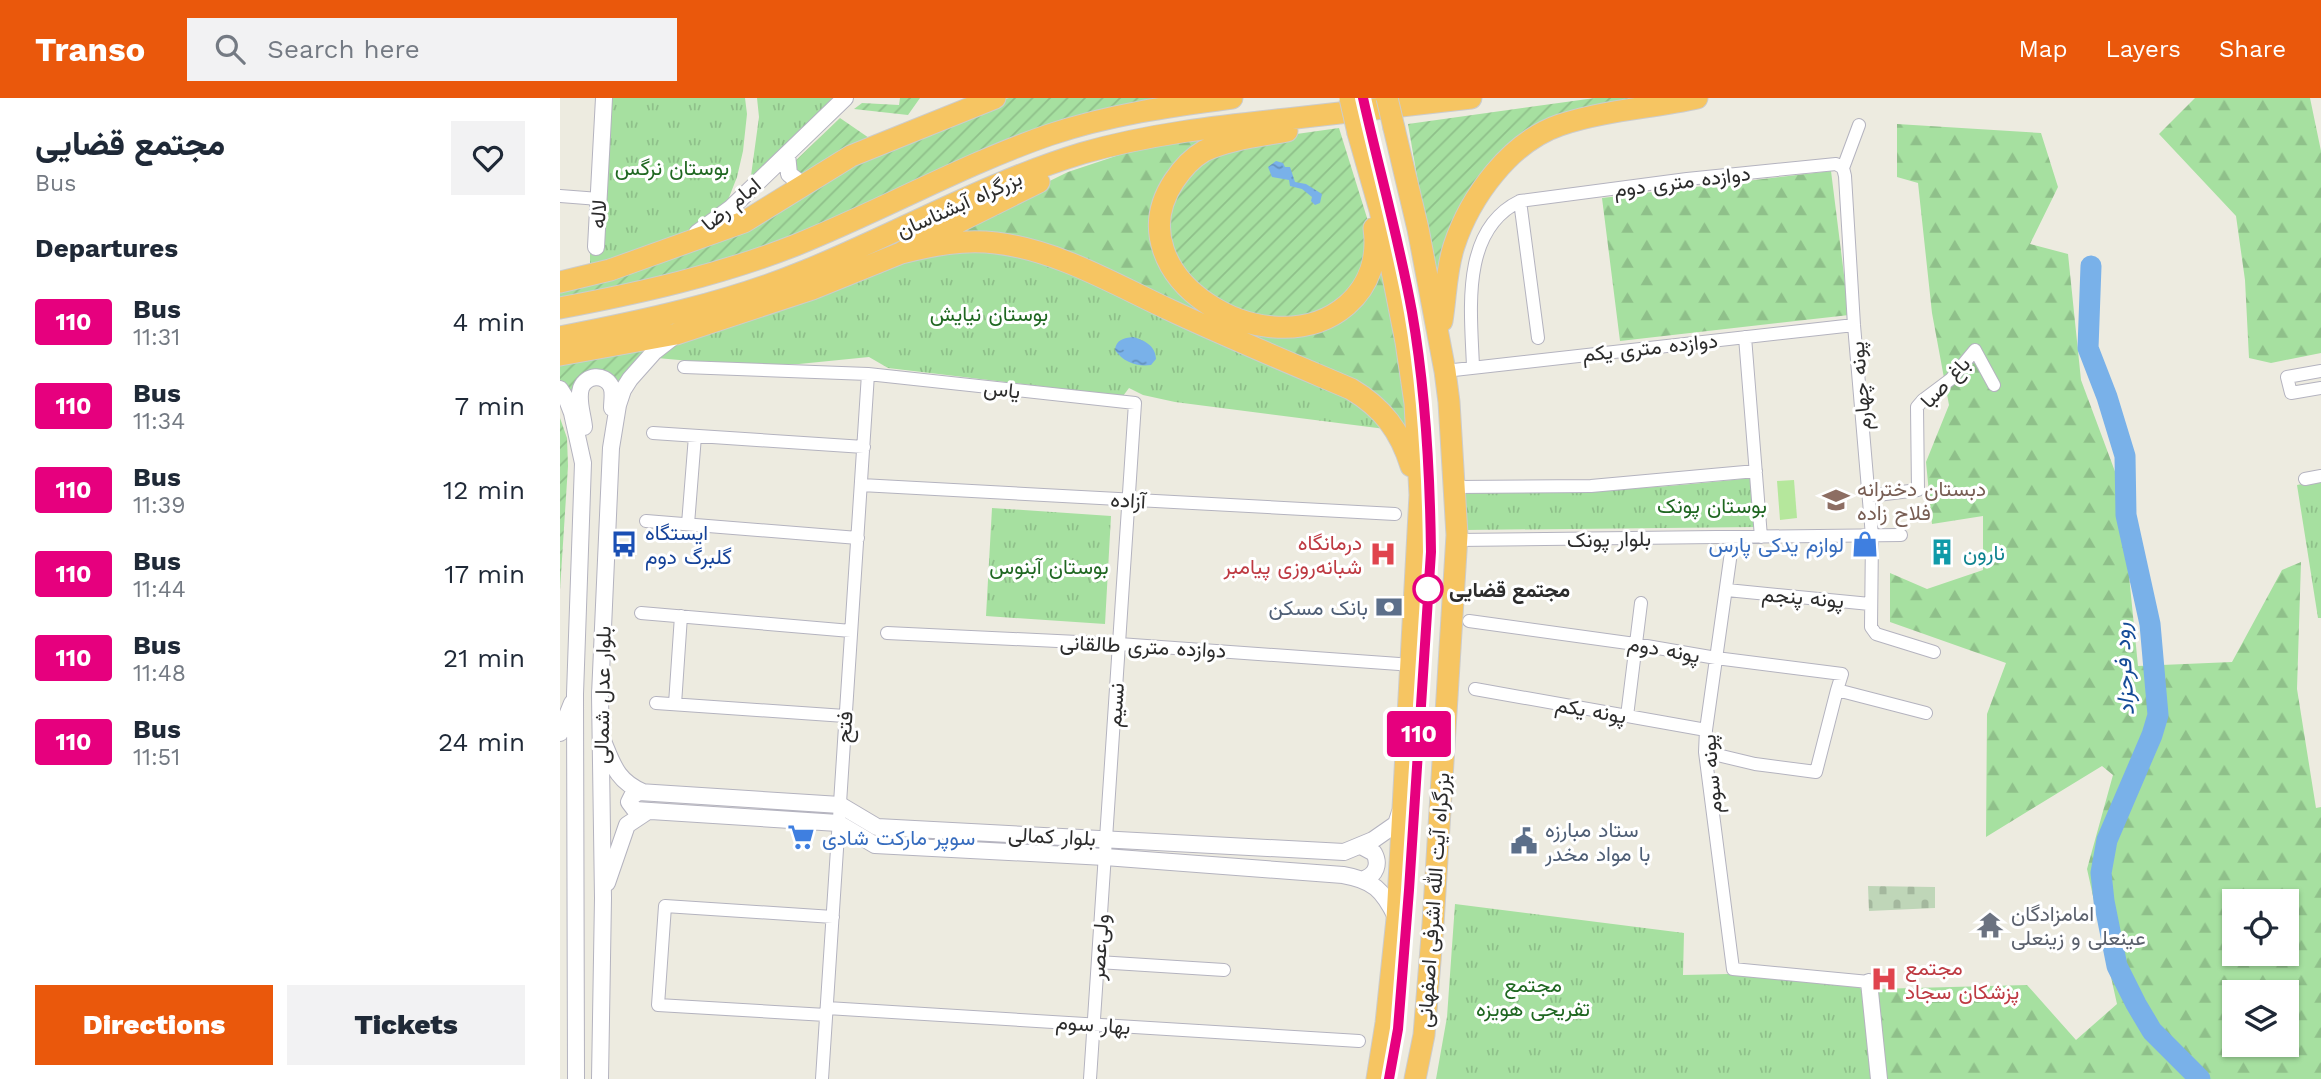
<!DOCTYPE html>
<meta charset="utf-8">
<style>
:root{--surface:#fff;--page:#f2f2f3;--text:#1f2937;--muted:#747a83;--accent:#ea580c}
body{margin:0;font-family:"Work Sans",Vazirmatn,sans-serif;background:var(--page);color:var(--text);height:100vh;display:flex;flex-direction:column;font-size:26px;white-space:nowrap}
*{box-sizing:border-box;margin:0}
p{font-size:23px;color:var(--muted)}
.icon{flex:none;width:38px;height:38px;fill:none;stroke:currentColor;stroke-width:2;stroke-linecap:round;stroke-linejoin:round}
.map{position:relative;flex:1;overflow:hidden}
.sheet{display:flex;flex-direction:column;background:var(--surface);width:560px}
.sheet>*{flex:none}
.badge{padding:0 14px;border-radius:5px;font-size:24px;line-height:46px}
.controls{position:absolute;left:1662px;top:791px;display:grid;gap:14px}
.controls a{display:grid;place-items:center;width:77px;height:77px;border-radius:0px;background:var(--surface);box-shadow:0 2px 5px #0004;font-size:35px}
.map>.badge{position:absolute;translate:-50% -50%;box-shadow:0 0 0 4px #fff}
h2{padding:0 35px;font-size:26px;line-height:63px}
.round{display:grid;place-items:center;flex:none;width:74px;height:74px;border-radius:0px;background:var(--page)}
.headline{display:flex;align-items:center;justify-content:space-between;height:119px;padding:0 35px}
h1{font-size:33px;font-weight:800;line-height:52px}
.cta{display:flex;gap:14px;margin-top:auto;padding:14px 35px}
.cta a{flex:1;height:80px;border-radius:0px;background:var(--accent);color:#fff;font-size:28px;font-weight:800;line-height:80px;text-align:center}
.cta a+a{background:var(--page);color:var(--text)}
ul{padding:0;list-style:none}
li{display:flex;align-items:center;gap:21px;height:84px;padding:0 35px}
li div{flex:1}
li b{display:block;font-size:26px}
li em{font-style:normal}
li .badge{min-width:77px;font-weight:700;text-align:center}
header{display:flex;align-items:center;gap:42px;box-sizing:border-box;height:98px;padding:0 35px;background:var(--accent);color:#fff}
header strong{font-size:33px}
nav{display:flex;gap:38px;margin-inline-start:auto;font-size:24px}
.search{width:490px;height:63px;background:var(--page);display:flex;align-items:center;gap:18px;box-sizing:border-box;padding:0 24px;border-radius:0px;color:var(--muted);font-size:26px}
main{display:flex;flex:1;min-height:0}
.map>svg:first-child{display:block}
</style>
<header>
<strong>Transo</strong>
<div class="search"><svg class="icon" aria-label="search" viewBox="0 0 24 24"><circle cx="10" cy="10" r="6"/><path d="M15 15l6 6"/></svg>Search here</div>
<nav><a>Map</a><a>Layers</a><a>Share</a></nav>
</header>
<main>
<section class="sheet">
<div class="headline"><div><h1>مجتمع قضایی</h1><p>Bus</p></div><a class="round"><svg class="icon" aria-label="heart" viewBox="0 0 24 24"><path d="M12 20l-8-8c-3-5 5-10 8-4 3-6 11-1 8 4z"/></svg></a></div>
<h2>Departures</h2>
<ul>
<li><span class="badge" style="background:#e6007e;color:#fff">110</span><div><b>Bus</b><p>11:31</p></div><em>4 min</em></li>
<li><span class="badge" style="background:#e6007e;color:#fff">110</span><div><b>Bus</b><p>11:34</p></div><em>7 min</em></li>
<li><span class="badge" style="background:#e6007e;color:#fff">110</span><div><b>Bus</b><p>11:39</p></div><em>12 min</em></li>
<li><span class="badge" style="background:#e6007e;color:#fff">110</span><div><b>Bus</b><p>11:44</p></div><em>17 min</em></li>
<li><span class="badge" style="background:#e6007e;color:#fff">110</span><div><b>Bus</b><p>11:48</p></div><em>21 min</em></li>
<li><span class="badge" style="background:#e6007e;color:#fff">110</span><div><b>Bus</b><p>11:51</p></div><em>24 min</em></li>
</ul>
<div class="cta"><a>Directions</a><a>Tickets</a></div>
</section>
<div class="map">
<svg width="1761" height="981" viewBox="0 0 1761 981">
<defs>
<pattern id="grass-tufts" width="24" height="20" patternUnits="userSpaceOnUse" patternTransform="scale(1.75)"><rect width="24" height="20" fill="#a6e0a0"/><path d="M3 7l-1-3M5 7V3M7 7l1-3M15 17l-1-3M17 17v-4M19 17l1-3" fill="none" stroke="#8fc08a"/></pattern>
<pattern id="forest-firs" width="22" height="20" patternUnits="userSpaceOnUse" patternTransform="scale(1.75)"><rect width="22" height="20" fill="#a6e0a0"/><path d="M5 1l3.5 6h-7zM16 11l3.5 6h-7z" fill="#8fc08a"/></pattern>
<pattern id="cemetery-stones" width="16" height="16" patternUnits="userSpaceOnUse" patternTransform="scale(1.75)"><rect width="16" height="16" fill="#bfd6b8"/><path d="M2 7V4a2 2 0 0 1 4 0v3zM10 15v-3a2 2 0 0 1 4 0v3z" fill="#a4b89e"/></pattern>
<pattern id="garden-furrows" width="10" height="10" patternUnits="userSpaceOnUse" patternTransform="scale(1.75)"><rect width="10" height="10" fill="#a6e0a0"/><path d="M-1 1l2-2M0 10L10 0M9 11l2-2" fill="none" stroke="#8fc08a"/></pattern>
<pattern id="water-ripples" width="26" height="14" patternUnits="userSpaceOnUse" patternTransform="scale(1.75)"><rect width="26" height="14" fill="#79b1e9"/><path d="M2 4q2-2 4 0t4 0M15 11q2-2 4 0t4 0" fill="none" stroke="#6390bd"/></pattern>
</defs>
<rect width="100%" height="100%" fill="#edebe0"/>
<!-- grass -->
<path fill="url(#grass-tufts)" d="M51,0H185L187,16L183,53L177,79L168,102L147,125L30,173V150H42L51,18L49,1Z
M197,0H274L190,85L199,19Z
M368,152H456L783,291L833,332L615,304L583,297L569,290L563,298L328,270L309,259L239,266L175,267L97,260L119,245Z
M1191,380L1197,429L905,432V394C1001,398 1095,390 1191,380Z
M1761,382V520H1758L1737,387Z
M432,410L551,418L545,526L426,518Z
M895,806L1124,835L1123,877L1169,876L1297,887L1307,897L1312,981H876L887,919Z"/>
<!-- forest -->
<path fill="url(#forest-firs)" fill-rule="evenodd" d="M1635,0H1750L1761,53V255L1711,265L1689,260L1685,182L1676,118L1599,36Z
M1337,26L1481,35L1498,89L1470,146L1508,156L1521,282L1560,387L1578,568L1672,564L1722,472L1741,464L1737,591L1756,710L1761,709V981H1325L1315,891L1467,887L1516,942L1557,906L1527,771L1553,677L1542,668L1426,739L1427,616L1446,565L1330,524V475L1367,491L1423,472V418L1372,426L1366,364L1389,307L1372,215L1358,85L1337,79ZM1675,803H1727V856H1675ZM1675,894H1727V947H1675Z
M655,38L667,41L821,145L853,366L832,319L510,160L374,140L508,74L571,53Z
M1271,73L1289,217L1060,243L1042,100Z"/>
<!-- cemetery -->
<path fill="url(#cemetery-stones)" d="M1308,788L1375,789V810L1309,813Z"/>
<!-- garden -->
<path fill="url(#garden-furrows)" d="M340,0H360L348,17L294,11L302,5L339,7Z
M449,0H611L222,142L126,174L0,202V188L264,81L435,3Z
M1035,0H1102L1036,11L928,75L879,207L848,26Z
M280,20L312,42L244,80L231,67Z
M779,30L808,123L811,144L793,195L750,223L685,219L619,175L605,117L638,62L701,41Z
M104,241L61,285L47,274L12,299L0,283V259Z
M0,320L7,340L8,368L0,492Z"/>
<!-- pitch -->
<path fill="#b5e79c" d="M1234,382L1237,420L1220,422L1217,383Z"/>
<!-- water -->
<path fill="url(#water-ripples)" d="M716,63L723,65L725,69H730L735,84L746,86L762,96L760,105L755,107L751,103L752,99L742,91L730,88L729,82L712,79L708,69Z
M573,239C584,242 596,248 596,261L591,267C577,269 563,264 555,252C556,242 563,240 573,239Z"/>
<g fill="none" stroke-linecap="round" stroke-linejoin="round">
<!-- river -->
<path stroke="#79b1e9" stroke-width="21" d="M1531,168L1528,250L1547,299L1565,358L1566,417L1590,526L1598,617L1592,637L1547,742L1541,775L1544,803L1557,868L1576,906L1592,933L1640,981"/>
<!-- street casing -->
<g stroke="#b4b3bf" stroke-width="14">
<path id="street" d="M1283,70L1285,78L1294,227L1312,438L1311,529L1316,536L1374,554
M1283,70L1299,27
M0,98L39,101
M960,103L978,240
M1185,239L1201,439
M124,269L308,276L575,305L530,981
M913,269C911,213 900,132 960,103L1127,81L1276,66L1283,70
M885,273L1294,227
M1761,273L1727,279L1731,295L1761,290
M93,335L304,349
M1745,381L1761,378
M301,387L835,416
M895,389L1031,388L1196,373
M1309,398L1358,392L1357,309L1363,302L1391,281L1415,252L1434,287
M86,423L298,440
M128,426L135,338
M1173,440L1146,632L1145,654L1173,871L1309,884
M897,442L1341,437
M1167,492L1310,506
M81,515L291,533
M909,523L1075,546L1156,560L1282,576L1277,592
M327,535L559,546L839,566
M915,591L1146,632
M96,605L285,618
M115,606L121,518
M1067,618L1081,505
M1145,654L1195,666L1256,674L1277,592L1366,615
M538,864L664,872
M267,910L799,943
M266,917L98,907L105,808L273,819
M262,981L308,276"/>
</g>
<!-- secondary casing -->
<g stroke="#b4b3bf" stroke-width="18">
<path id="secondary" d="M227,56L229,76L239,84H248
M137,135L171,110L285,0
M36,149L44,0
M0,291L7,302L12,315L23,365L15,596L16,981
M24,329C23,317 17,302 21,290C26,277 44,275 51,288C54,294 52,303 52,310
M0,635L12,605
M43,643C53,667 57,683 83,694
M801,748L814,755C820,766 816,777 804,781
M47,785L67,727L88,713
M836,819C823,792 813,782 783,777L545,759L315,747L278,725L75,712L69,704L72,698L79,694L280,707L317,729L784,754L813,742L836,726L840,714
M1309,884L1319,981
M40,981L43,800L40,597L51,350L58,307L63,292L70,281L94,254L116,237"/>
</g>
<!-- highway casing -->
<g stroke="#ccc" stroke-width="23">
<path id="highway" d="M834,30L858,131L885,273L889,304L897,437L873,826L864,937L855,981
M727,33C701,38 669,41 644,53C632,60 622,71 614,83C551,178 709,274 787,207C810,187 818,159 814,130
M798,35L820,112L846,244L855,305L860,397L837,821L826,925L817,981
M341,155C373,147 403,141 436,145C497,152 554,186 610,212C670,240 730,265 791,291C823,310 840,333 851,368
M0,184L50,172L184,124L291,58L435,0
M0,210C80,195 160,177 236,147C321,113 402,67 489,37C548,17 611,8 672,0
M882,223C886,199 886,172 894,148C910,99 950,44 1000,27C1045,12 1092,10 1137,0
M0,239C83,223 167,205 245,173C338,135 427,84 523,55C589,36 659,28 727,21C788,14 849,7 911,0
M0,257L116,236L252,191L341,155L364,141L479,84"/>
</g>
<!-- street -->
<use href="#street" stroke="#fff" stroke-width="12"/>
<!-- secondary -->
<use href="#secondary" stroke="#fff" stroke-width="16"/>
<!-- highway -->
<use href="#highway" stroke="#f6c562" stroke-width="21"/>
<!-- highway-bridge casing -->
<g stroke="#ccc" stroke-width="23" stroke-linecap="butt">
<path id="highway-bridge" d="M790,0L798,35
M827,0L834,30"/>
</g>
<!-- highway-bridge -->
<use href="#highway-bridge" stroke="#f6c562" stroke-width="21"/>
</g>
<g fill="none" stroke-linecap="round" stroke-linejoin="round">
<!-- line casing -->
<g stroke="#fff" stroke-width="16">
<path id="line" d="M803,0C819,71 839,142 852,214C866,294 870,374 871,454L849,792L838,931L829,981"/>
</g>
<!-- line -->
<use href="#line" stroke="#e6007e" stroke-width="10"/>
</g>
<!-- icons -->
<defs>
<g id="school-bare" transform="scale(2.1)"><path d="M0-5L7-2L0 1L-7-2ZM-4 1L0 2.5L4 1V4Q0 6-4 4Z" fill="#8d6e63" stroke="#fff" stroke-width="2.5" paint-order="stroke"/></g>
<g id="bus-bare" transform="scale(2.1)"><path d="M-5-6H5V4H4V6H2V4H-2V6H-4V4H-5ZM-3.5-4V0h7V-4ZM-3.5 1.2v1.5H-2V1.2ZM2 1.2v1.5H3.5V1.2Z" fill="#1a4fb4" stroke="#fff" stroke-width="2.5" paint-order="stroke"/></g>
<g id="shop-bare" transform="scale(2.1)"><path d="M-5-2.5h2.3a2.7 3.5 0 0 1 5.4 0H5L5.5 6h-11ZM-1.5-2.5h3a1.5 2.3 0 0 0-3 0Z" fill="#3f7fe0" stroke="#fff" stroke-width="2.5" paint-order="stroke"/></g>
<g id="building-bare" transform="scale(2.1)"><path d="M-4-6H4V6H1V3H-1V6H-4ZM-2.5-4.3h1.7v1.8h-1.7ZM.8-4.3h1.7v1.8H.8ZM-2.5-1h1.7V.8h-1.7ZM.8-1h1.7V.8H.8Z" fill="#0f9aa8" stroke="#fff" stroke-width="2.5" paint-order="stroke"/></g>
<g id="hospital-bare" transform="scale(2.1)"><path d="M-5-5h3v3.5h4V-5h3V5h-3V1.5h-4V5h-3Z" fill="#e0444e" stroke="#fff" stroke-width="2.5" paint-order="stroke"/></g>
<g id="bank-bare" transform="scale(2.1)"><path d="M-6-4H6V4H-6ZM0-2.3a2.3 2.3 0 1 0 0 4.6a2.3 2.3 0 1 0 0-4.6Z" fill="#5c6f8a" stroke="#fff" stroke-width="2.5" paint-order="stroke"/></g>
<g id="supermarket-bare" transform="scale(2.1)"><path d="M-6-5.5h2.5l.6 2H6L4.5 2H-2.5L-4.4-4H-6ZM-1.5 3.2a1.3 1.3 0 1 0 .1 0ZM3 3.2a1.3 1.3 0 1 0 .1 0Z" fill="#3f7fe0" stroke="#fff" stroke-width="2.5" paint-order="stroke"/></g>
<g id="civic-bare" transform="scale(2.1)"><path d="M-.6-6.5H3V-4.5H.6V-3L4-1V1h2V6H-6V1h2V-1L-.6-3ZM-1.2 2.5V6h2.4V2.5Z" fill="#5c6f8a" stroke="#fff" stroke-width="2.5" paint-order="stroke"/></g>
<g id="temple-bare" transform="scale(2.1)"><path d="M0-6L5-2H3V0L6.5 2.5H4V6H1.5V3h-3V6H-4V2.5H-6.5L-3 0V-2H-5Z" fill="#6b7280" stroke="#fff" stroke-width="2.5" paint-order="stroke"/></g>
</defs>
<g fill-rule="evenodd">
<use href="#school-bare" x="1276" y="402"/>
<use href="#bus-bare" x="64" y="446"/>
<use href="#shop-bare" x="1305" y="446"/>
<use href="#building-bare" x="1382" y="454"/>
<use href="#hospital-bare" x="823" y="456"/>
<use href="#bank-bare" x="829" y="509"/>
<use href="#supermarket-bare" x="241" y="739"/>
<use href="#civic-bare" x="964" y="743"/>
<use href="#temple-bare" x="1430" y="827"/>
<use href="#hospital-bare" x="1324" y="881"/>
</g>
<!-- markers -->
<circle fill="#fff" stroke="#e6007e" stroke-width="3.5" cx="868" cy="491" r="14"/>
<g text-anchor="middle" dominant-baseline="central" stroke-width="6" stroke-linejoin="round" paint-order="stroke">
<!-- park labels -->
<g font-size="21" fill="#1f6721" stroke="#fff">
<text x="112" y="69">بوستان نرگس</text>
<text x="429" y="215">بوستان نیایش</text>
<text x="1152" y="407">بوستان پونک</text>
<text x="489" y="468">بوستان آبنوس</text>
<text x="973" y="886">مجتمع<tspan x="973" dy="24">تفریحی هویزه</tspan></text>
</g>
<!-- street labels -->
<g font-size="21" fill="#2c2c2c" stroke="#fff">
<text transform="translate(1122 83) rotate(-7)">دوازده متری دوم</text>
<text transform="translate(171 106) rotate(-40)">امام رضا</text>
<text transform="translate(399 106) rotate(-24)">بزرگراه آبشناسان</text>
<text transform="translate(38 116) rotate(-86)">لاله</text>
<text transform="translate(1090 249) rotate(-6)">دوازده متری یکم</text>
<text transform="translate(1385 284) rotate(-47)">باغ صبا</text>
<text transform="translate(1300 288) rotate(-95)">پونه چهارم</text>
<text transform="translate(442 291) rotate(6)">یاس</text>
<text transform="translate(568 402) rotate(3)">آزاده</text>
<text transform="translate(1049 441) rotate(-1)">بلوار پونک</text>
<text transform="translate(1243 499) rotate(5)">پونه پنجم</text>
<text transform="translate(583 548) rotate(3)">دوازده متری طالقانی</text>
<text transform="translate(1104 551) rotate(10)">پونه دوم</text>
<text transform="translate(42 597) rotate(-89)">بلوار عدل شمالی</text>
<text transform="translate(555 607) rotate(-86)">نسیم</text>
<text transform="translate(1031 612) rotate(10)">پونه یکم</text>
<text transform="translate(284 629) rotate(-86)">فتح</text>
<text transform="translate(1151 676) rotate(-95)">پونه سوم</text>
<text transform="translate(492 738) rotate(3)">بلوار کمالی</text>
<text transform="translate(873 802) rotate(-86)">بزرگراه آیت الله اشرفی اصفهانی</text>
<text transform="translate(539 849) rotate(-86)">ولی‌عصر</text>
<text transform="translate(533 926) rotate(4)">بهار سوم</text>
</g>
<!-- education labels -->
<g font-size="21" fill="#785e54" stroke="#fff" text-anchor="start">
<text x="1297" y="390">دبستان دخترانه<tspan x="1297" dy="24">فلاح زاده</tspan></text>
</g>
<!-- transit labels -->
<g font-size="21" fill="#164399" stroke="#fff" text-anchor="start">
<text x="85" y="434">ایستگاه<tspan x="85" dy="24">گلبرگ دوم</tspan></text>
</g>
<!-- health labels -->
<g font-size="21" fill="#be3a42" stroke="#fff" text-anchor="end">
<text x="802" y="444">درمانگاه<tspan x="802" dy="24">شبانه‌روزی پیامبر</tspan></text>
<text x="1345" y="869" text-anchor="start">مجتمع<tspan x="1345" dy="24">پزشکان سجاد</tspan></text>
</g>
<!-- shop labels -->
<g font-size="21" fill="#366cbe" stroke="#fff" text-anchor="end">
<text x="1284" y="446">لوازم یدکی پارس</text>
<text x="262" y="739" text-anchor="start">سوپر مارکت شادی</text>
</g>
<!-- culture labels -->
<g font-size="21" fill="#0d838f" stroke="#fff" text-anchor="start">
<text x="1403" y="454">نارون</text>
</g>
<!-- stop labels -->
<g font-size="21" font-weight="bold" fill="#2c2c2c" stroke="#fff" text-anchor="start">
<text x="889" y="491">مجتمع قضایی</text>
</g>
<!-- service labels -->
<g font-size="21" fill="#4e5e75" stroke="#fff" text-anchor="end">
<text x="808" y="509">بانک مسکن</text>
<text x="985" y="731" text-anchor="start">ستاد مبارزه<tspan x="985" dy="24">با مواد مخدر</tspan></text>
</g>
<!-- worship labels -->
<g font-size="21" fill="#5b616d" stroke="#fff" text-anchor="start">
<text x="1451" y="815">امامزادگان<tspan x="1451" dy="24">عینعلی و زینعلی</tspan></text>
</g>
<!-- water labels -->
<g font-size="23" font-style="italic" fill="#154c98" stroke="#fff">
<text transform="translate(1564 571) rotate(-93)">رود فرحزاد</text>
</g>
</g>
</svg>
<div class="controls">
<a><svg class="icon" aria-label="locate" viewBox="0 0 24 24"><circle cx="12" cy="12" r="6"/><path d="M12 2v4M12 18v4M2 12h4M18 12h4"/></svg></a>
<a><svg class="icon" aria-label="layers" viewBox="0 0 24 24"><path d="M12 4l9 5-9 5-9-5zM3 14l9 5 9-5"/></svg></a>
</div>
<b class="badge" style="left:859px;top:636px;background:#e6007e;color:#fff">110</b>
</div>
</main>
